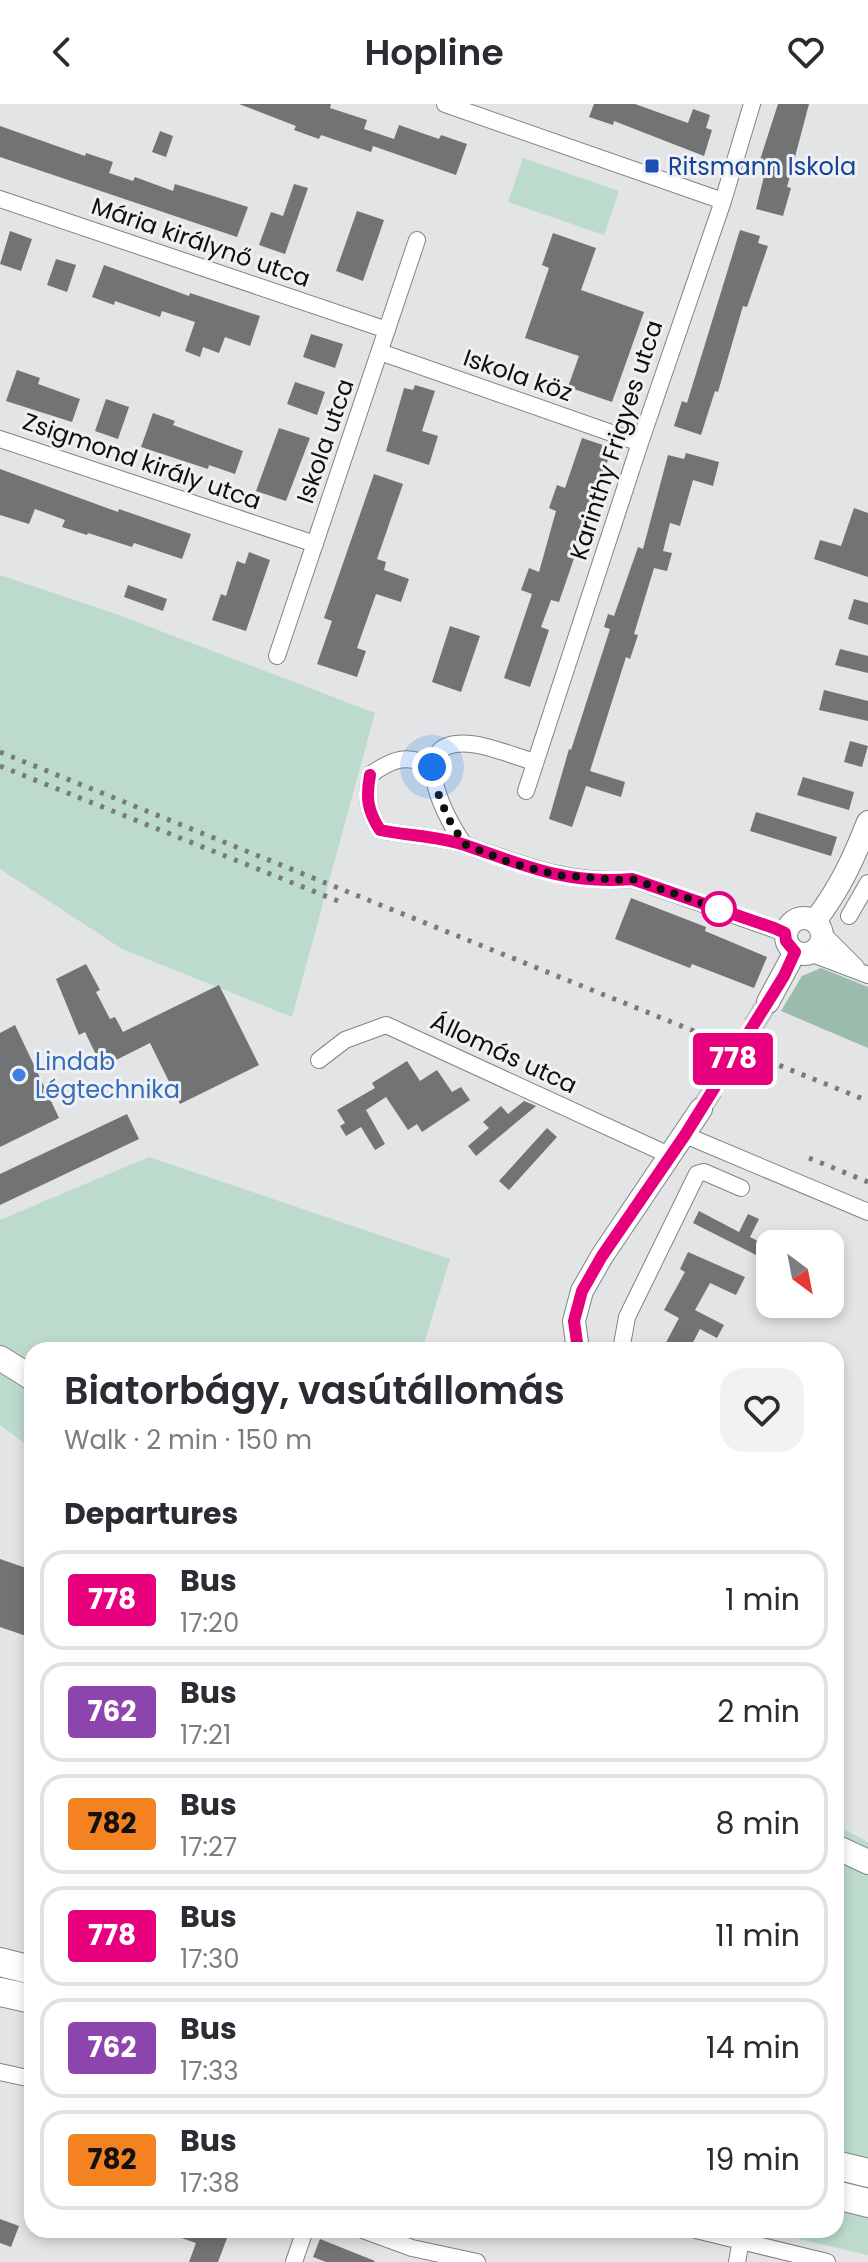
<!DOCTYPE html>
<meta charset="utf-8">
<style>
:root{--surface:#fff;--page:#f2f2f3;--text:#2b2b33;--muted:#7c7c81;--line:#e1e1e2}
body{margin:0;font-family:Poppins,sans-serif;background:var(--page);color:var(--text);height:100vh;display:flex;flex-direction:column;font-size:30px;white-space:nowrap}
*{box-sizing:border-box;margin:0}
p{font-size:26px;color:var(--muted)}
.icon{flex:none;width:44px;height:44px;fill:none;stroke:currentColor;stroke-width:2;stroke-linecap:round;stroke-linejoin:round}
.map{position:relative;flex:1;overflow:hidden}
.details{position:absolute;left:24px;top:1238px;width:820px;height:896px;display:flex;flex-direction:column;background:var(--surface);border-radius:24px;box-shadow:0 4px 12px #0003}
.details>*{flex:none}
.badge{padding:0 16px;border-radius:6px;font-size:28px;line-height:52px}
.needle{width:52px;rotate:148deg}
.controls{position:absolute;left:756px;top:1126px;display:grid;gap:16px}
.controls a{display:grid;place-items:center;width:88px;height:88px;border-radius:16px;background:var(--surface);box-shadow:0 4px 12px #0003;font-size:40px}
.you{position:absolute;width:40px;height:40px;margin:-20px;border:6px solid #fff;border-radius:50%;background:#1a73e8;box-shadow:0 0 0 12px #1a73e833}
.map>.badge{position:absolute;translate:-50% -50%;box-shadow:0 0 0 4px #fff}
h2{padding:0 40px;font-size:30px;line-height:72px}
.round{display:grid;place-items:center;flex:none;width:84px;height:84px;border-radius:24px;background:var(--page)}
.headline{display:flex;align-items:center;justify-content:space-between;height:136px;padding:0 40px}
h1{font-size:38px;font-weight:600;line-height:60px}
ul{padding:0;list-style:none}
li{display:flex;align-items:center;gap:24px;height:100px;margin:0 16px 12px;padding:0 24px;border:4px solid var(--line);border-radius:24px}
li div{flex:1}
li b{display:block;font-size:30px}
li em{font-style:normal}
li .badge{min-width:88px;font-weight:700;text-align:center}
header{display:flex;justify-content:space-between;align-items:center;height:104px;padding:0 40px;background:var(--surface);font-size:36px;font-weight:600}
.map>svg:first-child{display:block}
</style>
<header><svg class="icon" aria-label="back" viewBox="0 0 24 24"><path d="M15 5l-7 7 7 7"/></svg>Hopline<svg class="icon" aria-label="heart" viewBox="0 0 24 24"><path d="M12 20l-8-8c-3-5 5-10 8-4 3-6 11-1 8 4z"/></svg></header>
<div class="map">
<svg width="868" height="2158" viewBox="0 0 868 2158">
<rect width="100%" height="100%" fill="#e2e4e5"/>
<!-- green -->
<path fill="#bddbcc" d="M523,54L619,87L604,131L508,98Z
M0,471L113,509L375,609L292,913L122,845L0,765Z
M149,1053L450,1155L422,1246H32V1345L0,1321V1116Z
M836,1721L868,1738V2151L761,2126H836Z"/>
<!-- forest -->
<path fill="#9bbcac" d="M821,864L868,883V944L781,907L802,872Z"/>
<!-- building -->
<path fill="#717374" d="M239,0H331L330,4L367,16L364,25L394,35L399,21L439,35L441,31L467,40L456,71L373,42L371,48L321,31L319,35L294,26L296,22Z
M594,0H635L688,19L693,5L710,11L706,24L712,26L704,52L614,17L613,21L589,13Z
M778,0H809L787,83L791,84L783,112L756,105L766,64L758,62Z
M0,22L85,52L86,49L113,58L109,69L133,77L135,73L173,87L175,80L248,103L237,133L0,53Z
M160,27L173,32L166,53L152,48Z
M294,80L308,84L285,150L259,141L271,108L283,112Z
M357,107L384,116L363,177L336,167Z
M740,126L760,132L758,139L768,142L747,203L743,202L718,288L715,287L701,331L674,322L682,297L687,299Z
M10,127L32,135L21,167L0,160Z
M553,129L596,144L581,186L644,208L612,298L568,283L579,252L525,234L549,164L542,161Z
M56,155L76,161L67,188L47,181Z
M104,161L189,192L190,189L260,212L250,242L225,233L219,249L203,243L200,253L185,247L195,218L162,207L160,213L115,197L114,201L92,193Z
M311,230L343,240L335,264L303,253Z
M17,266L40,274L38,280L80,295L72,318L6,297Z
M295,278L325,288L317,311L287,300Z
M415,281L435,287L422,327L438,332L429,361L386,347L404,284L413,286Z
M106,295L129,303L118,335L95,327Z
M153,309L175,317L173,321L243,347L235,370L209,361L208,365L141,343Z
M279,324L310,334L286,397L256,387Z
M582,334L612,344L559,498L551,496L541,523L549,526L530,583L504,574L532,490L521,486L529,464L539,468L556,407L549,404L557,381L565,384Z
M686,349L719,358L713,382L693,376L680,422L670,419L663,447L672,449L667,467L654,464L634,530L638,531L630,555L626,553L590,667L625,678L621,693L586,682L572,723L549,715L569,645L571,646L610,525L604,523L608,510L614,512L638,443L643,445L668,351L684,355Z
M0,365L118,408L119,405L191,430L182,455L134,439L132,443L88,429L87,431L62,423L65,416L35,405L29,420L0,411Z
M374,370L403,380L377,455L386,458L384,466L409,475L401,498L376,490L357,544L366,547L357,573L317,560L332,517L324,514Z
M854,404L868,409V473L814,455L820,436L841,442Z
M249,448L270,456L246,527L212,516L221,490L226,492L237,457L245,460Z
M128,481L167,495L163,507L124,493Z
M854,495L868,499V521L848,515Z
M450,522L480,532L461,588L432,578Z
M840,545L868,552V569L835,561Z
M824,586L868,597V617L819,606Z
M850,637L868,642L862,663L844,658Z
M803,673L854,688L849,706L797,691Z
M756,708L837,733L831,752L750,727Z
M631,794L706,823L705,827L767,853L754,884L692,860L690,864L615,835Z
M86,860L100,886L96,888L110,915L115,913L123,928L219,881L259,961L180,1000L150,939L102,963L85,928L79,931L56,875Z
M15,921L59,1014L0,1043V929Z
M407,957L420,977L437,966L452,988L461,983L470,996L422,1028L417,1020L408,1026L386,993L366,1006L385,1040L375,1046L361,1023L346,1032L340,1022L345,1019L337,1006L375,984L372,979Z
M524,997L536,1002L476,1052L468,1042L489,1024L483,1018L501,1002L508,1010Z
M127,1010L139,1035L0,1101V1070Z
M547,1024L557,1033L509,1086L499,1077Z
M699,1107L739,1128L748,1110L759,1115L750,1133L770,1143V1158L693,1119Z
M688,1148L745,1173L736,1191L710,1179L695,1206L724,1221L717,1234L700,1225L689,1246H662L679,1214L664,1206L685,1168L680,1165Z
M0,1455L32,1466V1534L0,1523Z
M0,2115L19,2122L11,2143L0,2139Z
M164,2126H205L227,2134L218,2158H189L196,2139L164,2128Z
M320,2135L375,2157L374,2158H326L313,2153Z"/>
<g fill="none" stroke-linecap="round" stroke-linejoin="round">
<!-- secondary-tunnel -->
<path stroke="#c2c4c5" stroke-width="22" stroke-dasharray="22 11" stroke-linecap="butt" d="M701,1005L768,898"/>
<!-- street casing -->
<g stroke="#828385" stroke-width="18">
<path id="street" d="M445,0L723,97
M0,95L387,226
M380,248L640,339
M0,335L315,440
M277,552L417,136
M432,663C408,649 392,655 370,671C366,693 367,706 380,726C408,732 438,732 465,741C522,760 569,781 632,775L785,829
M526,687L640,339L723,97L752,0
M464,740C449,720 408,645 456,640C481,637 512,652 535,658
M849,812L868,779
M822,829L856,863
M810,849L868,871
M319,956L345,936L386,921L671,1052
M685,1031L868,1108
M621,1246L627,1213L697,1070L704,1068L741,1084
M0,1968L32,1975
M363,2126L412,2144L477,2158
M696,2126L827,2158
M294,2158L305,2126
M737,2158L741,2136"/>
</g>
<!-- secondary casing -->
<g stroke="#828385" stroke-width="24">
<path id="secondary" d="M786 832a18 18 0 1 1 36 0a18 18 0 1 1-36 0Z
M815,817C840,784 853,756 868,718
M768,898L795,848
M578,1246L574,1217L582,1187L602,1152L701,1005"/>
</g>
<!-- primary casing -->
<g stroke="#828385" stroke-width="26">
<path id="primary" d="M0,1254L32,1274
M836,1743L868,1758"/>
</g>
<!-- highway casing -->
<g stroke="#828385" stroke-width="30">
<path id="highway" d="M0,1858L32,1866
M0,1888L32,1895
M836,2061L868,2069
M836,2091L868,2099"/>
</g>
<!-- street -->
<use href="#street" stroke="#fff" stroke-width="16"/>
<!-- secondary -->
<use href="#secondary" stroke="#fff" stroke-width="22"/>
<!-- primary -->
<use href="#primary" stroke="#fff" stroke-width="24"/>
<!-- highway -->
<use href="#highway" stroke="#fff" stroke-width="28"/>
<!-- rail -->
<path stroke="#797b7b" stroke-width="5" stroke-dasharray="4 8" stroke-linecap="butt" d="M0,648L868,997
M0,662L338,797
M809,1054L868,1078"/>
</g>
<g fill="none" stroke-linecap="round" stroke-linejoin="round">
<!-- line casing -->
<g stroke="#fff" stroke-width="18">
<path id="line" d="M370,671C366,693 367,706 380,726C408,732 438,732 465,741C523,761 567,781 632,775L774,824L785,829L786,837L795,848L784,872L685,1031L602,1152L582,1187L574,1217L578,1246"/>
</g>
<!-- line -->
<use href="#line" stroke="#e6007e" stroke-width="12"/>
<!-- walk -->
<path stroke="#0e0f0f" stroke-width="8" stroke-dasharray="0 14.4" d="M432,663L436,684L448,714L464,740L511,759L557,771L616,776L632,775L719,805"/>
</g>
<!-- markers -->
<rect fill="#1a4fb4" stroke="#eff1f2" stroke-width="3" x="644" y="54" width="16" height="16" rx="4"/>
<circle fill="#fff" stroke="#e6007e" stroke-width="4" cx="719" cy="805" r="16"/>
<circle fill="#3f7fe0" stroke="#eff1f2" stroke-width="3" cx="19" cy="971" r="8"/>
<g text-anchor="middle" dominant-baseline="central" stroke-width="6" stroke-linejoin="round" paint-order="stroke">
<!-- transit labels -->
<g font-size="24" fill="#164399" stroke="#eff1f2" text-anchor="start">
<text x="668" y="62">Ritsmann Iskola</text>
</g>
<!-- street labels -->
<g font-size="24" fill="#0e0f0f" stroke="#eff1f2">
<text transform="translate(201 138) rotate(19)">Mária királynő utca</text>
<text transform="translate(518 271) rotate(19)">Iskola köz</text>
<text transform="translate(616 336) rotate(-72)">Karinthy Frigyes utca</text>
<text transform="translate(325 337) rotate(-71)">Iskola utca</text>
<text transform="translate(142 357) rotate(19)">Zsigmond király utca</text>
<text transform="translate(504 949) rotate(25)">Állomás utca</text>
</g>
<!-- shop labels -->
<g font-size="24" fill="#366cbe" stroke="#eff1f2" text-anchor="start">
<text x="35" y="957">Lindab<tspan x="35" dy="28">Légtechnika</tspan></text>
</g>
</g>
</svg>
<div class="controls">
<a><svg class="needle" viewBox="-14 -14 28 28"><path d="M0-13l5 13h-10z" fill="#e53935"/><path d="M0 13l5-13h-10z" fill="#7c7c81"/></svg></a>
</div>
<div class="you" style="left:432px;top:663px"></div>
<b class="badge" style="left:733px;top:955px;background:#e6007e;color:#fff">778</b>
<section class="details">
<div class="headline"><div><h1>Biatorbágy, vasútállomás</h1><p>Walk · 2 min · 150 m</p></div><a class="round"><svg class="icon" aria-label="heart" viewBox="0 0 24 24"><path d="M12 20l-8-8c-3-5 5-10 8-4 3-6 11-1 8 4z"/></svg></a></div>
<h2>Departures</h2>
<ul>
<li><span class="badge" style="background:#e6007e;color:#fff">778</span><div><b>Bus</b><p>17:20</p></div><em>1 min</em></li>
<li><span class="badge" style="background:#8e44ad;color:#fff">762</span><div><b>Bus</b><p>17:21</p></div><em>2 min</em></li>
<li><span class="badge" style="background:#f58220;color:#111">782</span><div><b>Bus</b><p>17:27</p></div><em>8 min</em></li>
<li><span class="badge" style="background:#e6007e;color:#fff">778</span><div><b>Bus</b><p>17:30</p></div><em>11 min</em></li>
<li><span class="badge" style="background:#8e44ad;color:#fff">762</span><div><b>Bus</b><p>17:33</p></div><em>14 min</em></li>
<li><span class="badge" style="background:#f58220;color:#111">782</span><div><b>Bus</b><p>17:38</p></div><em>19 min</em></li>
</ul>
</section>
</div>
